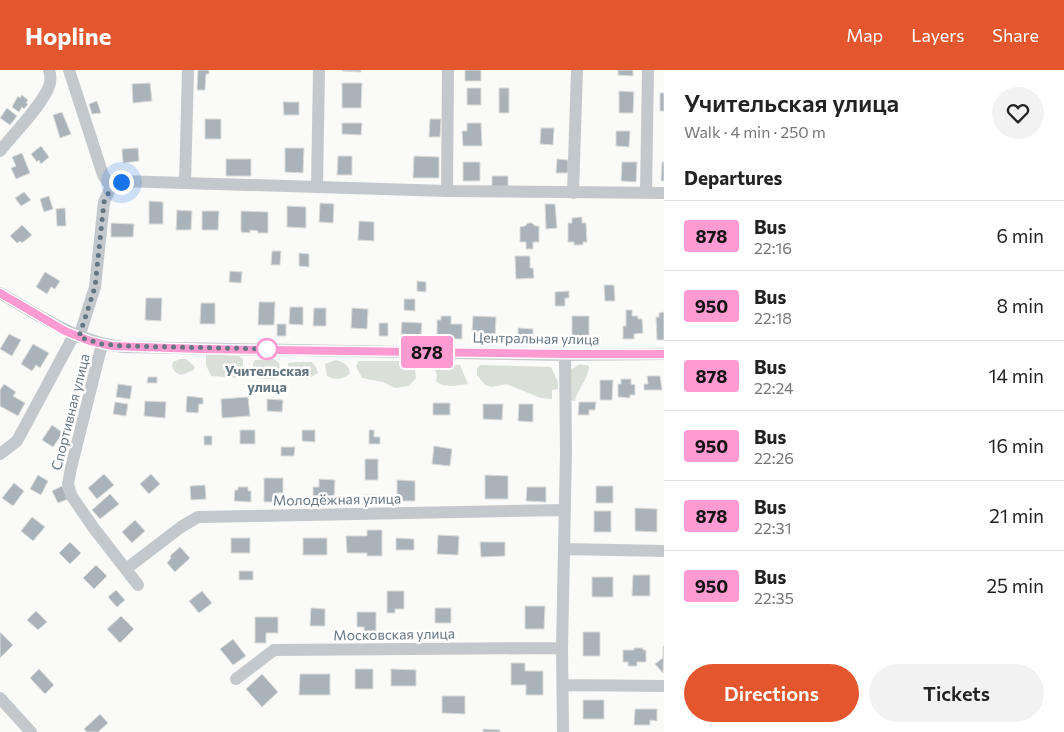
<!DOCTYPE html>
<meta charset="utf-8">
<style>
:root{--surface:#fff;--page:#f2f2f2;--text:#222;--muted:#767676;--line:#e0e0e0;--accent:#e4572e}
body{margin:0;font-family:Commissioner,sans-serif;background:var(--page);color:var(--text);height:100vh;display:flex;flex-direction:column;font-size:19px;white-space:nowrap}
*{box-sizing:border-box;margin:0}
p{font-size:16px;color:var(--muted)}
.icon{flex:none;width:28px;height:28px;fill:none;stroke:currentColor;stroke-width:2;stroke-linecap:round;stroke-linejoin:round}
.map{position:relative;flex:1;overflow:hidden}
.side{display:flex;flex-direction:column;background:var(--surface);width:400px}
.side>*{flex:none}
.badge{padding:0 10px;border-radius:4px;font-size:18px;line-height:32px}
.you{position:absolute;width:25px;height:25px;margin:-12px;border:4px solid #fff;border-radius:50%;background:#1a73e8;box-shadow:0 0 0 8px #1a73e833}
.map>.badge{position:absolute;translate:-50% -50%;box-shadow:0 0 0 2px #fff}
h2{padding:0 20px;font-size:19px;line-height:45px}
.round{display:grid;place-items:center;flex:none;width:52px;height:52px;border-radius:26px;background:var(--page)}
.summary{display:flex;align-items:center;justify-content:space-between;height:85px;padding:0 20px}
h1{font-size:24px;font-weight:600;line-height:38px}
.cta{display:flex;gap:10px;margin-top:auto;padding:10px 20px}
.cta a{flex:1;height:58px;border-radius:30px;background:var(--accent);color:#fff;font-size:20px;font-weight:600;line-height:58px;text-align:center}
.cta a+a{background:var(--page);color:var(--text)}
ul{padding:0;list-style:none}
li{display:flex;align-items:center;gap:15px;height:70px;padding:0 20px;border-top:1px solid var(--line)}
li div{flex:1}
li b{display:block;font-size:19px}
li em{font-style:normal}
li .badge{min-width:55px;font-weight:700;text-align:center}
header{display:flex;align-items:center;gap:30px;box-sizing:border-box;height:70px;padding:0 25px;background:var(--accent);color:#fff}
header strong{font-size:24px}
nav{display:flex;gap:28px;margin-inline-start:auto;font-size:18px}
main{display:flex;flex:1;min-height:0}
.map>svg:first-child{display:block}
</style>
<header>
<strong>Hopline</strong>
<nav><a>Map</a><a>Layers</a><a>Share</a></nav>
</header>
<main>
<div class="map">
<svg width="664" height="662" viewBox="0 0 664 662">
<rect width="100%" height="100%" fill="#fafaf8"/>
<!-- green -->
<path fill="#dadfd7" d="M207,284L239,286L243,289V302L239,308L211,306L206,295V285Z
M180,289H186L195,297L194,300L181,305L175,302L172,296L173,292Z
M274,289L279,293L280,301L277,309H260L255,307L253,294L255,290Z
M336,290C344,293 349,294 350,304C342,309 336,311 327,306L325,294Z
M359,291H408L414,293L416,308L409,316L395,318L383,312L362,308L356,296Z
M298,292H312L316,297L318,303L308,309L292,308L289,304L288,293Z
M580,294L589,296C588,311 578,317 575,331L570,330V300Z
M442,295H460L468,314C457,315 444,319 436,311L437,305L434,297Z
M480,295L551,297L558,312V319L552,320V329L541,328L506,314L492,317L485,315L477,305V298Z"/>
<!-- building -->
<path fill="#aab3b9" stroke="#dcdcda" d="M198,0H209V4H206L205,20H197Z
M342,0H361V2L342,1Z
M465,0H481V11H465Z
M618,0H633V6L618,5Z
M150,13L152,31L133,33L132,14Z
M342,13H362L361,38H342Z
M467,18H481V35H467Z
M499,18H509V43H499Z
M619,21L634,22L633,43H619Z
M660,23H664V41H660Z
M22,25L28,30L26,33L28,34L24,39L22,37L19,42L12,37L18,26L20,28Z
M97,31L101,43L92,44L89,34Z
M283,32H299V45H284Z
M7,38L17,46L10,55L0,48Z
M62,42L71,64L60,68L53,45Z
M205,49H221V69H205Z
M430,49H441L440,67H429Z
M342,53H362L361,65L342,64Z
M467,53H481L482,76H463L462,61H467Z
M541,58H554L553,75L540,74Z
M616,61H630L629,77L616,76Z
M41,76L49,87L41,94L39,90L37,92L31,84Z
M138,78L139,91L123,93L122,79Z
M285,78H304L303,103L285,102Z
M22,83L30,103L16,109L11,98L16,96L12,87Z
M338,86H352V105H337Z
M414,86L439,87V108H413Z
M226,89H251V106H226Z
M557,89L568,90V103H556Z
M463,92H480V111H463Z
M622,92H637L636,112L621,111Z
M662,92H664V111H661Z
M492,106H508V117H492Z
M24,122L31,130L21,136L15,128Z
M49,126L53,139L44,142L40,129Z
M149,131L163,132V154H149Z
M320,133L334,134L333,153L319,152Z
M545,134H555L557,158L546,159Z
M287,136L306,137V158L287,157Z
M65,138L66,156H57L56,139Z
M177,140L192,141L191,160H176Z
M202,141H219L218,160H202Z
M241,141L268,142V163H258V161L250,160V163L241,162Z
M582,147V153H586L587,172H583V175H574V172H568V153H572V148Z
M359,151L374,152V171L358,170Z
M111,153L134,154L133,167H111Z
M528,153H532L535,156H539V172H533V179H526V172H520V157L525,156Z
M22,155L32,165L22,173L20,171L17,173L10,166Z
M272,181H281L280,195H271Z
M299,183L309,184V197L299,196Z
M515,186H530V198H533L534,208L516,209Z
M230,201L242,202L241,213L229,212Z
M45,202L60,211L55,219L51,217L47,224L36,217Z
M417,211L426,212V222L417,221Z
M604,215H614L615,231H605Z
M569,221V228H565V236H555V222Z
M146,228H162L161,251L145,250Z
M404,229H415V241L404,240Z
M259,232H275L274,255H258Z
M201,233H215V254H200Z
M290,237H303V255L289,254Z
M314,238H326V256H313Z
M352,238L368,239L367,259L351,258Z
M626,240H632V246H638V249H642L643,263L634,264V269H623V256H626Z
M664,242V270H657L656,247H659V243Z
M441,246H451V254H462V269H439V265H437V250H441Z
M473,246L496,247L495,270L475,269V264L472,263Z
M572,246H589V272H576V269H572Z
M402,252L422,253L421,265L401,264Z
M379,253H388V266H379Z
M277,254H286V266H277Z
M518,258L533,259V266H530V271L518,270Z
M9,264L21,270L12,286L0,279Z
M33,274L49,283L40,298L36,295L32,301L21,294Z
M83,296L89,298L86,310L80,309Z
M647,306H660L662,320H644V314H648Z
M148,307H157V313H147Z
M621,309H631V314L635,315V325H630V328L618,327V314H621Z
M600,310H613L612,330H600Z
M4,314L16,322L13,326L25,333L18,346L0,336V320Z
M118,314L132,316L130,329L116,327Z
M187,326L203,328V334H199L198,343L186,342Z
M248,327L250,346L222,348L221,329Z
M267,329L283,330L282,342L267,341Z
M145,331L166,332L165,348L144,346Z
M115,332L128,334L126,346L113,344Z
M579,332H596L595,340H589V345H578Z
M433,333H450V345H433Z
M483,334H503L502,350L483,349Z
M519,334H533V352L518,351Z
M52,355L63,363L53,377L42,370Z
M240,360H255V374H240Z
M302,360H315V372L302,371Z
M369,360H374V367H380V374H369Z
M204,366H212V375H204Z
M434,376L452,379L450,396L432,394Z
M281,377H295L294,386H281Z
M365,389H378V410H365Z
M104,404L114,415L97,429L88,418Z
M151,404L160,414L149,424L140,414Z
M38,405L48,411L41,425L30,419Z
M485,405L508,406V429H485Z
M264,408H283V423H276V432H264Z
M319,409L335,410L334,428H313V417H319Z
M397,410L415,411V431H397Z
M14,413L24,421L13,436L2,428Z
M205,415L206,429L191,430L190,416Z
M62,416L68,429L58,433L52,421Z
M596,416H613V433H596Z
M238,417H248V421H251V432L234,431L235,420H238Z
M527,417H546V432L526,431Z
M110,424L119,434L100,449L92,440Z
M363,425H381V435H363Z
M635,438L657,439V462L635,461Z
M594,441H611V462H594Z
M32,447L45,457L33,471L21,461Z
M135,450L145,461L132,473L122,462Z
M367,460H382V486H367V483H347L346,466H367Z
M438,465L459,466L458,485L437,484Z
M231,468H250V483H231Z
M303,468H327V485H303Z
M396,468L414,469V480H396Z
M70,472L81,483L70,494L59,483Z
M480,472H505V486L481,487Z
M180,477L190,488L175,502L167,493L171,488L170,486Z
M96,495L107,506L94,519L83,508Z
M239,501H253V510H239Z
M633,505H650V526H632Z
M592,507H613V527H592Z
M116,520L125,530L117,537L108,527Z
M202,521L212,533L199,543L189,531Z
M387,521H404V539H395V543H387Z
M525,536H545L544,559H525Z
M311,538L325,539V556H310Z
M435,538H451V553H435Z
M36,541L47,552L38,560L27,550Z
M357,542H376V565H364V557H357Z
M121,546L134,559L120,573L107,559Z
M255,547H278V563H266V573H255Z
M0,562L13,575L0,588Z
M583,562H600V586H583Z
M233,569L246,586L233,595L220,579Z
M663,576H664L663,603L655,594L663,588Z
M634,578H643V580H646V592H637V596H628V592H623V580H634Z
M511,593H525V601H543V625H526V615H511Z
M39,599L54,615L45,624L30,608Z
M355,599H373V619H355Z
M391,599L416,600V616H391Z
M262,604L278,622L262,637L246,619Z
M300,604H330V625H299Z
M442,626H465V644L442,643Z
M583,630H604V649H583Z
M635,639H657V651L650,650V655H634Z
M100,644L108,653L98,662H87L84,659Z
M483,659L500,660V662H483Z"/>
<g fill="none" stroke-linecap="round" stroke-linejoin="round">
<!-- minor -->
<path stroke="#c3c8cc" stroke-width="12" d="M69,0L103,105L111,117
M0,81C15,62 37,41 48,19C51,13 51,6 49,0
M185,113L188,0
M317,116L319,0
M447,121L448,0
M573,123L577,0
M646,123L648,0
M0,223C40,246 77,272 123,277L565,285L664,284
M79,267L95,217L104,132L111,117L121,111L447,121L664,123
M102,274L71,398L68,414L71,425L93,457L138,515
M0,384L17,371L74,265
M565,479L664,481
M126,499L181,457L198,447L565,440
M236,609L274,580L562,578
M563,615L664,616
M0,628L31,662
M563,662L562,578L566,382L565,285"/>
</g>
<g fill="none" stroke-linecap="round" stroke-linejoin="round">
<!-- line casing -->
<g stroke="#fff" stroke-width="11">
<path id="line" d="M0,223L65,261L90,271L112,276L200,279L565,284H664"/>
</g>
<!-- line -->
<use href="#line" stroke="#ff9ad2" stroke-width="8"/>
<!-- walk -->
<path stroke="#657683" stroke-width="5" stroke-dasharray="0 9" d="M121,112L111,118L104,132L95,217L79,267L102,274L123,276L267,279"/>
</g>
<!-- markers -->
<circle fill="#fff" stroke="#ff9ad2" stroke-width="2.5" cx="267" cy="279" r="10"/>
<g text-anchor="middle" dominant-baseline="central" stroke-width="5" stroke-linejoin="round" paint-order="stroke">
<!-- street labels -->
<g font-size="14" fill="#657683" stroke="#fff">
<text transform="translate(536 268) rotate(1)">Центральная улица</text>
<text transform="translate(70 342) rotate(-76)">Спортивная улица</text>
<text transform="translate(337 429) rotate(-1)">Молодёжная улица</text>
<text transform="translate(394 564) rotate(-1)">Московская улица</text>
</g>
<!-- stop labels -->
<g font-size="14" font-weight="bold" fill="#657683" stroke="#fff">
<text x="267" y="300">Учительская<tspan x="267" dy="16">улица</tspan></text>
</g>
</g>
</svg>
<div class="you" style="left:121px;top:112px"></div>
<b class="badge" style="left:427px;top:282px;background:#ff9ad2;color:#111">878</b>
</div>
<section class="side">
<div class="summary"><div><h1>Учительская улица</h1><p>Walk · 4 min · 250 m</p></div><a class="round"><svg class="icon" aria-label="heart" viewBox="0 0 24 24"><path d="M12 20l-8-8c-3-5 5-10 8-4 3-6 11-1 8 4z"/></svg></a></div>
<h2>Departures</h2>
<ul>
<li><span class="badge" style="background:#ff9ad2;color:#111">878</span><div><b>Bus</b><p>22:16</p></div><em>6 min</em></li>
<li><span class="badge" style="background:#ff9ad2;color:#111">950</span><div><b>Bus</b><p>22:18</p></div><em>8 min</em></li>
<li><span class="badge" style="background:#ff9ad2;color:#111">878</span><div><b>Bus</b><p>22:24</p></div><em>14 min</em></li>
<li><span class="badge" style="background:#ff9ad2;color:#111">950</span><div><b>Bus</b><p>22:26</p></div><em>16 min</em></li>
<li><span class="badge" style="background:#ff9ad2;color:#111">878</span><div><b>Bus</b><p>22:31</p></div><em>21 min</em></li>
<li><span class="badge" style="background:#ff9ad2;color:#111">950</span><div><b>Bus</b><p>22:35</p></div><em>25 min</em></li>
</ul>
<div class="cta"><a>Directions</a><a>Tickets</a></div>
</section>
</main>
